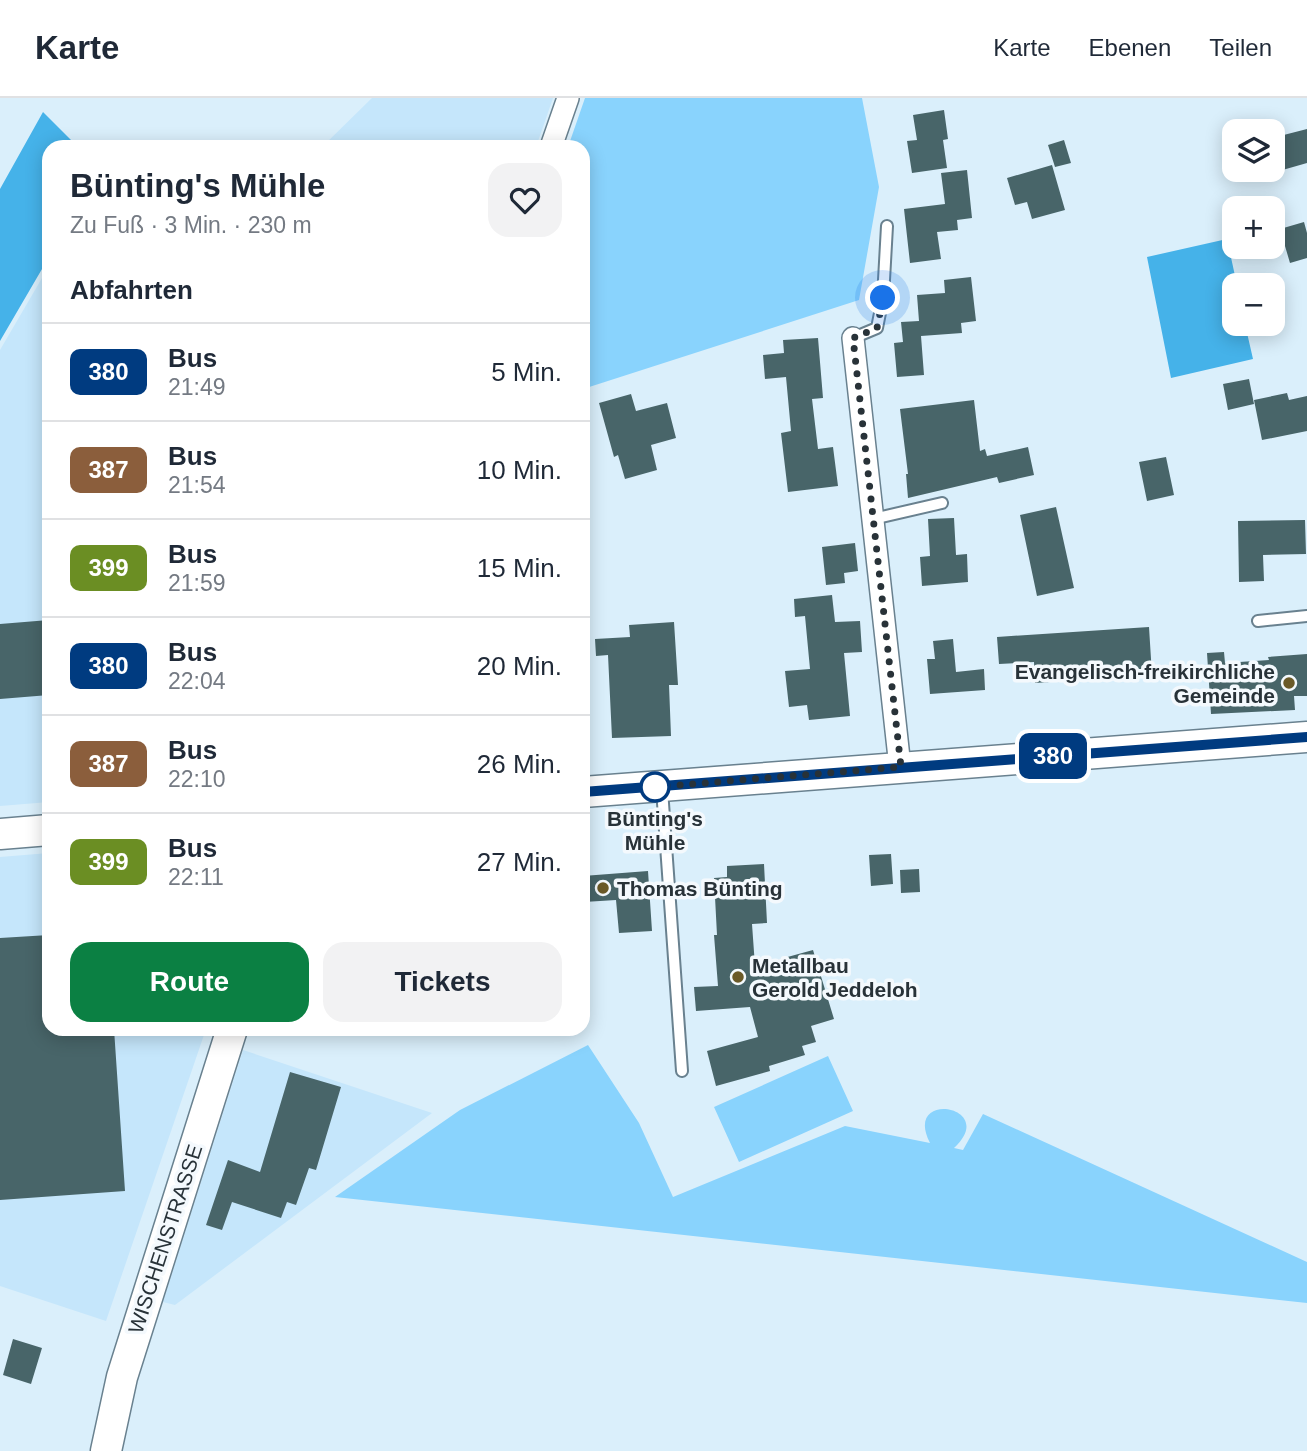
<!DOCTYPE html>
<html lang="de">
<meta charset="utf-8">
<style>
:root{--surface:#fff;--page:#f2f2f3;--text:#1f2937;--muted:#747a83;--line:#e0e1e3;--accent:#0b8043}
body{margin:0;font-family:Arial,sans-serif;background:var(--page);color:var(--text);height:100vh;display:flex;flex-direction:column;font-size:26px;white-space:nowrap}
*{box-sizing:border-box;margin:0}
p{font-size:23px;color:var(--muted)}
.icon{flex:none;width:38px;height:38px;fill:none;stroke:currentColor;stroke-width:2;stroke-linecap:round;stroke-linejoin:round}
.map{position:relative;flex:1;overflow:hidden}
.panel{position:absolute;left:42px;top:42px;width:548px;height:896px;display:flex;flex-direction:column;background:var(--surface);border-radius:21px;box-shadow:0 4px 18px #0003}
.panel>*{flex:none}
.badge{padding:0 14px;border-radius:10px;font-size:24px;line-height:46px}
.controls{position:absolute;left:1222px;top:21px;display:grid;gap:14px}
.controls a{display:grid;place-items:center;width:63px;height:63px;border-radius:14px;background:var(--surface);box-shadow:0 4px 18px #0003;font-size:35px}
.you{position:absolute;width:35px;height:35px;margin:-18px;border:5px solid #fff;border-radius:50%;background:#1a73e8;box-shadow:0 0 0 10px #1a73e833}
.map>.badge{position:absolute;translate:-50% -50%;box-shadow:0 0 0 4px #fff}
h2{padding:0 28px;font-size:26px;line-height:63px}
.round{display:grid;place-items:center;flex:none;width:74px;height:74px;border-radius:21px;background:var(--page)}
.summary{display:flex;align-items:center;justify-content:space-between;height:119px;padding:0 28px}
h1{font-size:33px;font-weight:700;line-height:52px}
.button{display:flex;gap:14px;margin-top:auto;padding:14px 28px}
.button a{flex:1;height:80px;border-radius:21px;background:var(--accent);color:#fff;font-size:28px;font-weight:700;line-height:80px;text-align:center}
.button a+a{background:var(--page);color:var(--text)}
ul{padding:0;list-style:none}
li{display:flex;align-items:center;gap:21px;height:98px;padding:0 28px;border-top:2px solid var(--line)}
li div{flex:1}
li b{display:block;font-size:26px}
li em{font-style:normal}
li .badge{min-width:77px;font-weight:700;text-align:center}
header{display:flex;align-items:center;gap:42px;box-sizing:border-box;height:98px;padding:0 35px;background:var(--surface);border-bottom:2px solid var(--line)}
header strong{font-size:33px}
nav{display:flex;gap:38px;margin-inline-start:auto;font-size:24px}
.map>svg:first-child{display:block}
</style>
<header>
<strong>Karte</strong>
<nav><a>Karte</a><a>Ebenen</a><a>Teilen</a></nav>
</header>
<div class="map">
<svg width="1307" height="1353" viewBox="0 0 1307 1353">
<rect width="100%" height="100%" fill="#daeffb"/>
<!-- built -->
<path fill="#c5e6fb" d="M372,0H553L536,49H322Z
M49,168V704L0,708V252Z
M49,755V931H206L106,1223L0,1188V759Z
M243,952L432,1015L175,1207L163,1204Z"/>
<!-- green -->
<path fill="#89d3fd" d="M585,0H862L879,89L859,202L583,291V49H568Z
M588,947L639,1025L673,1099L845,1028L930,1045C902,991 1000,1008 954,1050L963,1052L983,1016L1307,1164V1205L335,1099L460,1012Z
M828,958L853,1013L739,1064L714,1009Z"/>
<!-- forest -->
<path fill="#45b2e9" d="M43,14L78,49H49V159L0,243V91Z
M1227,141L1237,187H1234V226H1245L1253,261L1171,280L1147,159Z"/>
<!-- building -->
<path fill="#486569" d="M944,12L948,41L943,42L947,70L912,75L907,43L917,42L913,17Z
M1307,31V65L1279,73L1272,40Z
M1064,42L1071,65L1055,69L1048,47Z
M1052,67L1065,112L1032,121L1027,104L1015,107L1007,80Z
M967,72L972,120L957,122L958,132L937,134L941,161L910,165L904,111L945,106L941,75Z
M1304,124L1307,135V160L1290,165L1280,131Z
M971,179L976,223L961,225L962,235L921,238L924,277L897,279L894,245L903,244L901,224L919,223L917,197L945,195L944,182Z
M818,240L823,300L812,301L818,351L833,349L838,388L788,394L781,335L791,333L786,279L765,281L763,257L784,255L783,242Z
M1249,281L1254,306L1228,312L1223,286Z
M1287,295L1289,302L1307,298V333L1262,342L1254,302Z
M631,296L636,313L667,305L676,340L651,347L657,372L625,381L618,357L614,359L599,305Z
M974,302L980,353L985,351L987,358L1028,349L1034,377L999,385L997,379L908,400L906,376H908L900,311Z
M1166,359L1174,397L1147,403L1139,364Z
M1056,409L1074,490L1037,498L1020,417Z
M954,420L956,457L967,456L968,484L922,488L920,459L930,458L928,421Z
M1305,422L1306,456L1263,457L1264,483L1239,484L1238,423Z
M855,445L858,473L844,475L845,485L826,487L822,449Z
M832,497L835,524L860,523L862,554L844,555L850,618L809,622L807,607L789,609L785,573L810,571L805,518L795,519L794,501Z
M49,522V597L0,601V526Z
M674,524L678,587H669L671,638L612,640L608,557L596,558L595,541L630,539L629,527Z
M1149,529L1152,577L1035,585L1034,564L999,566L997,539Z
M953,541L956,574L984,571L985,592L930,596L927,561H935L933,543Z
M1224,554L1225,565L1269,562L1268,559L1307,556V598H1294L1295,612L1211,616L1207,555Z
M891,756L893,786L871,788L869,757Z
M764,766L767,825L752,826L755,868L813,852L834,921L811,928L816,944L802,948L805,957L769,968L770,973L716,988L707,953L758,939L750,909L696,913L694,889L718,888L714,837H717L714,780L727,779V768Z
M919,771L920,794L901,795L900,772Z
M648,773L652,833L619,835L616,802L584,804L583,778Z
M49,837V931H114L125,1093L0,1102V840Z
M290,974L341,989L316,1072L309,1070L296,1107L287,1104L281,1120L232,1104L222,1132L206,1127L228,1062L260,1074Z
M13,1241L42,1250L31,1286L3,1277Z"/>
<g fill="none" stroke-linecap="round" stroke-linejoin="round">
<!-- lane casing -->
<g stroke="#69818f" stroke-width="14">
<path id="lane" d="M853,240L877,230L883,200L887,128
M873,421L942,405
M1258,523L1307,518
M662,691L682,973"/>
</g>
<!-- street casing -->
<g stroke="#69818f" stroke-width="24">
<path id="street" d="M551,49L568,0
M853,240L900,669"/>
</g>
<!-- secondary casing -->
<g stroke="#69818f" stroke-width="33">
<path id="secondary" d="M583,694L1307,639
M0,736L49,732
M106,1353L122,1279L232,931"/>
</g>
<!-- lane -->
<use href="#lane" stroke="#fff" stroke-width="10"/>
<!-- street -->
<use href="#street" stroke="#fff" stroke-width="21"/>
<!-- secondary -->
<use href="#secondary" stroke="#fff" stroke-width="30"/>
</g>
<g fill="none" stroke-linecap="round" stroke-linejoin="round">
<!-- line casing -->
<g stroke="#fff" stroke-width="16">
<path id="line" d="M583,694L1307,639"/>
</g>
<!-- line -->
<use href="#line" stroke="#003b80" stroke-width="10"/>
<!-- walk -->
<path stroke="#283238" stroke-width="7" stroke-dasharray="0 12.6" d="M655,689L901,669L853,240L877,230L883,200"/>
</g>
<!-- markers -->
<g fill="#6b5a28" stroke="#f4f9fd" stroke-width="2.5">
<circle cx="1289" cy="585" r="7"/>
<circle cx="603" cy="790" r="7"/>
<circle cx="738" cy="879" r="7"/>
</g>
<circle fill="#fff" stroke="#003b80" stroke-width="3.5" cx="655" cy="689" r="14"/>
<g text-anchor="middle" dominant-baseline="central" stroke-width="7" stroke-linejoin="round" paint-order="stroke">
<!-- poi labels -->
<g font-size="21" font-weight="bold" fill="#283238" stroke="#f4f9fd" text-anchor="start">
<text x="1275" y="573" text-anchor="end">Evangelisch-freikirchliche<tspan x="1275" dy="24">Gemeinde</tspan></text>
<text x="617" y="790">Thomas Bünting</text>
<text x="752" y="867">Metallbau<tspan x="752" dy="24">Gerold Jeddeloh</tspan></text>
</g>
<!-- stop labels -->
<g font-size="21" font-weight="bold" fill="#283238" stroke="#f4f9fd">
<text x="655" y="720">Bünting's<tspan x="655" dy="24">Mühle</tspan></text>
</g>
<!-- street labels -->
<g font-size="21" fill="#283238" stroke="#f4f9fd">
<text transform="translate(165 1141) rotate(-72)">WISCHENSTRASSE</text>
</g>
</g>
</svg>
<div class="controls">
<a><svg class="icon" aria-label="layers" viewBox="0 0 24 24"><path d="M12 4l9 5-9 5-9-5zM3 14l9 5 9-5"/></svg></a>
<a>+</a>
<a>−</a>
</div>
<div class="you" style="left:883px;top:200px"></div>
<b class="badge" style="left:1053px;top:658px;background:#003b80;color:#fff">380</b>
<section class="panel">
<div class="summary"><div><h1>Bünting's Mühle</h1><p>Zu Fuß · 3 Min. · 230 m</p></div><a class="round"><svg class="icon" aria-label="heart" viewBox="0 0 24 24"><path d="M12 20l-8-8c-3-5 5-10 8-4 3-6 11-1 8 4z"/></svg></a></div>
<h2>Abfahrten</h2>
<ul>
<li><span class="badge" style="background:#003b80;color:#fff">380</span><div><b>Bus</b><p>21:49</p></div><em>5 Min.</em></li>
<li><span class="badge" style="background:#8b5e3c;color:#fff">387</span><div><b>Bus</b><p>21:54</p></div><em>10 Min.</em></li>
<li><span class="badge" style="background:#6b8e23;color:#fff">399</span><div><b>Bus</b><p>21:59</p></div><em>15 Min.</em></li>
<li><span class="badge" style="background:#003b80;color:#fff">380</span><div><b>Bus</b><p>22:04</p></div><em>20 Min.</em></li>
<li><span class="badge" style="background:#8b5e3c;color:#fff">387</span><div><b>Bus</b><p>22:10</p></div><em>26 Min.</em></li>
<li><span class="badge" style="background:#6b8e23;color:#fff">399</span><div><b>Bus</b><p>22:11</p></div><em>27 Min.</em></li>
</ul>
<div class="button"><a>Route</a><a>Tickets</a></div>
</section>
</div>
